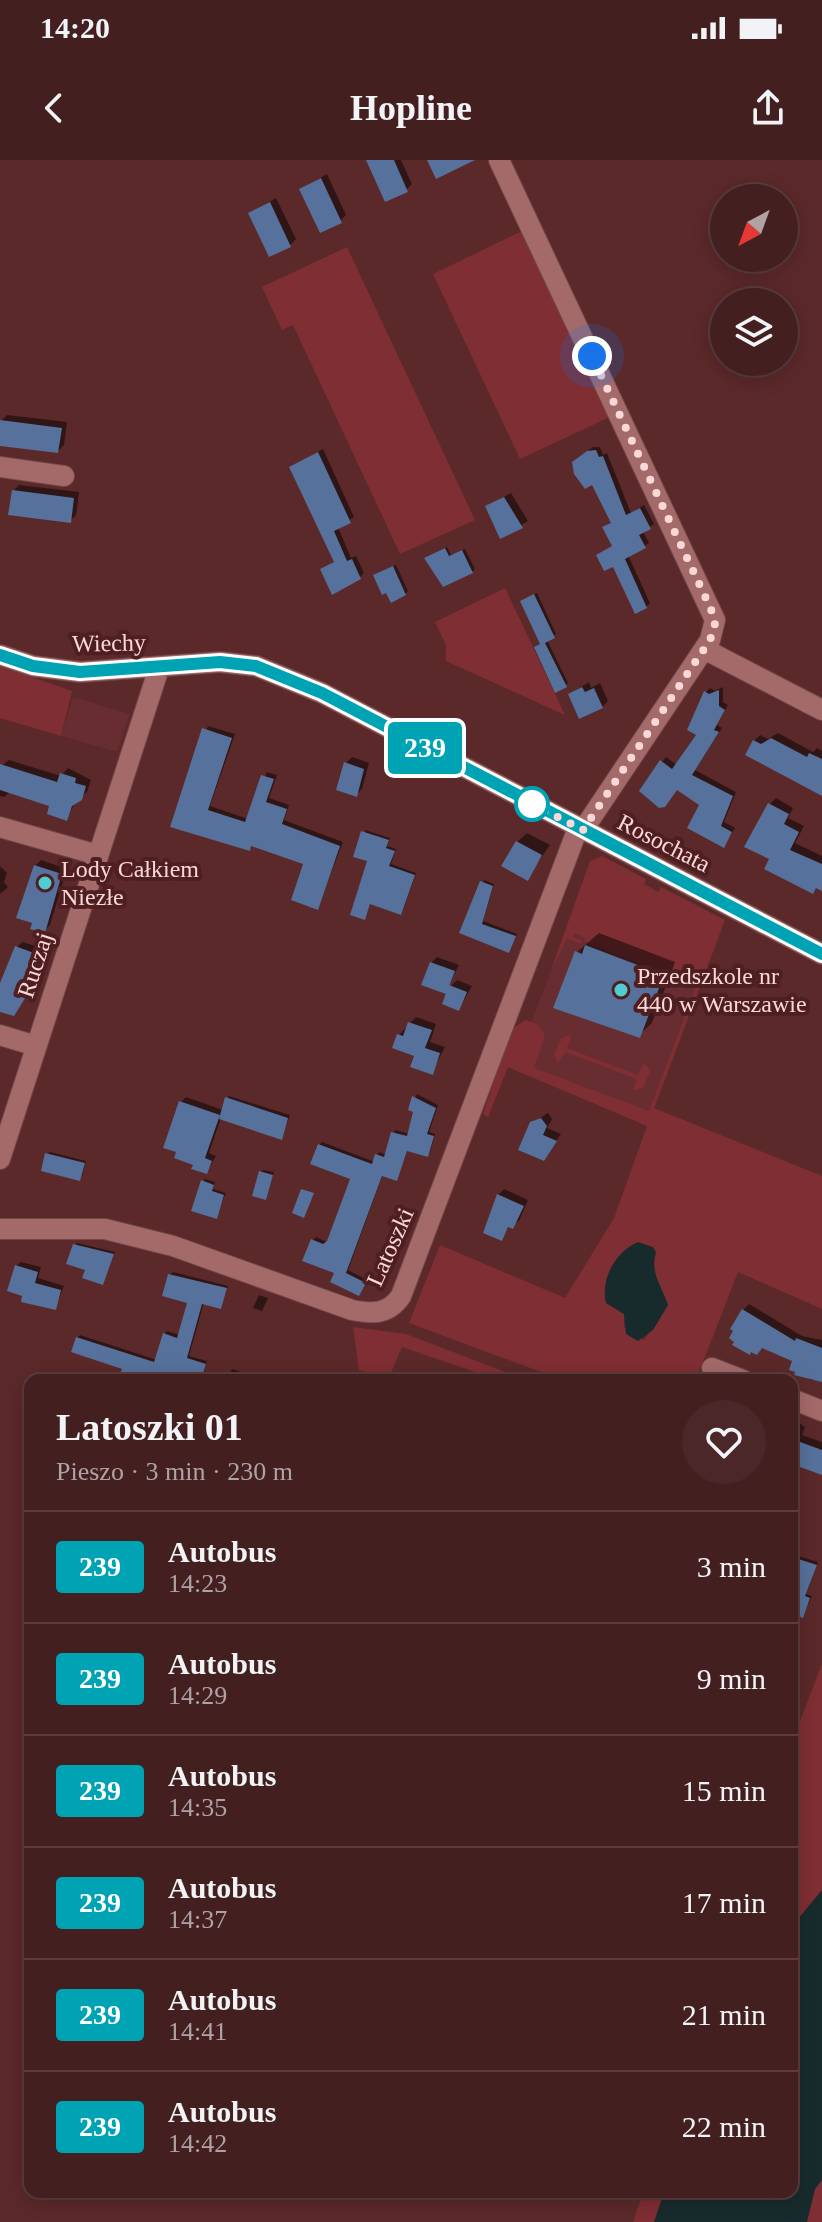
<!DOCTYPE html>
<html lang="pl">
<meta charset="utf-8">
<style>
:root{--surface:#441f20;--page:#4b2729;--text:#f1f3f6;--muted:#afa2a5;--line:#5c3d3e}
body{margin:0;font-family:Georgia,serif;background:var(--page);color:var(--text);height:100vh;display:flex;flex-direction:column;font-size:30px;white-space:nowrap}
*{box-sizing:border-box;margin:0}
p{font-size:26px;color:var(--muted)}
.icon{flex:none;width:44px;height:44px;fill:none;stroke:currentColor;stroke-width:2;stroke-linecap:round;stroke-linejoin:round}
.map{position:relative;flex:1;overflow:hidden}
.drawer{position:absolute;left:24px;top:1214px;width:774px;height:824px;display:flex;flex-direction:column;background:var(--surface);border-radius:16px;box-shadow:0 4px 20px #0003,0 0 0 2px var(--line)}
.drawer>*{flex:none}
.badge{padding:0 16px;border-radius:6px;font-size:28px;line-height:52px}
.needle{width:52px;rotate:221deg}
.tools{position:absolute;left:710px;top:24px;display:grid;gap:16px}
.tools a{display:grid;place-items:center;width:88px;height:88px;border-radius:50%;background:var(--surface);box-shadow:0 4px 20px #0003,0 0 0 2px var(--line);font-size:40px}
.you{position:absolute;width:40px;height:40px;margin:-20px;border:6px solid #fff;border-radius:50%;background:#1a73e8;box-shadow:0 0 0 12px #1a73e833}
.map>.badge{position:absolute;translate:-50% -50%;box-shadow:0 0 0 4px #fff}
.round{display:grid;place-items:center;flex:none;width:84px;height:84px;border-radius:42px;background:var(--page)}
.overview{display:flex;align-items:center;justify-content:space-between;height:136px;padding:0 32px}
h1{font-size:38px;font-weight:700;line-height:60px}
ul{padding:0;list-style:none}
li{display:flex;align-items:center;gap:24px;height:112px;padding:0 32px;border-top:2px solid var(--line)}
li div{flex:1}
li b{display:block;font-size:30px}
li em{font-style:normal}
li .badge{min-width:88px;font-weight:700;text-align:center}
.status{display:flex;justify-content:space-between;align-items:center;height:56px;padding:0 40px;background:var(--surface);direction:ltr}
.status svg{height:22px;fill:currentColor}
header{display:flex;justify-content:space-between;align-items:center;height:104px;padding:0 32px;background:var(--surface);font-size:36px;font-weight:700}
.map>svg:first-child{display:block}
</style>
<div class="status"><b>14:20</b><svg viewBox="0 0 49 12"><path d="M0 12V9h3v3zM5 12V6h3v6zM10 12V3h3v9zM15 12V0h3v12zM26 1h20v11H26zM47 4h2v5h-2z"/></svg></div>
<header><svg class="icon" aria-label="back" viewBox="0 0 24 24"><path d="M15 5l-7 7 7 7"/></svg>Hopline<svg class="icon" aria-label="share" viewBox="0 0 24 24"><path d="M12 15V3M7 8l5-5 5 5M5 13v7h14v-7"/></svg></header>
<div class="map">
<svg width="822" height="2062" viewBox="0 0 822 2062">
<rect width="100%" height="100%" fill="#5b292a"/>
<!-- built -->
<path fill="#682d30" d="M73,537L130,554L117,592L61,576Z
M593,703L722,768L648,966L507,907L530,865Z"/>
<!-- green -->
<path fill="#7f2e33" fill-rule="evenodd" d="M526,69L612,256L520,299L433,114Z
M347,87L475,360L400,394L293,165L282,170L262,127Z
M505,428L565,555L446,501V485L435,462Z
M0,506L72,531L61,576L0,558Z
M602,696L646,719L644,724L658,732L661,727L725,760L654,948L822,1016V1149L738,1112L696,1220H563L409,1163L440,1085L565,1138L614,1058L647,966L508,907L488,957L483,954L512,869L525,860L538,864L545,875L534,908L649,951L696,827L584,781L585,778L574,773L573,777L583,781L581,784L567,779L551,810L590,701ZM656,1094C648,1113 662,1127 668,1145L644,1180L624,1167V1154L606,1143V1120Z
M568,875L571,876L567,888L638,915L643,903L647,906L650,912L643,928L633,931L637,919L565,892L558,903L554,895L561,878Z
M353,1167L406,1174L516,1216L515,1220H499L402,1187L388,1220L359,1210Z
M822,1504V2062H633L643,2032H792V1582Z"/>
<!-- water -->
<path fill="#182b2c" d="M638,1082L653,1087L656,1092C650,1113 661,1124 668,1145L653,1170L638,1181L626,1174L624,1154L606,1143C600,1119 616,1091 638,1082Z
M822,1730V2020L815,2029L807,2062H654L664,2032H792V1766Z"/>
<!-- shadow -->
<path fill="#0007" d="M368,0H401L412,24L406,30Z
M327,14L346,55L340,61L301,29Z
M276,38L296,79L290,85L251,53Z
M7,255L67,262L64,285L58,291L0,284L1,261Z
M593,287H600L603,295L607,293L631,353L644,345L654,364L643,371L649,383L628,395L650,443L646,447L613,404L599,395L614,385L605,368L613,362L579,298Z
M323,289L354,357L338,367L351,398L356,396L364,413L360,417L323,409L335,401L292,307Z
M19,325L79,332L76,355L70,361L13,331Z
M511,333L528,361L501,377L487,347Z
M447,387L451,395L465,389L475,409L472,412L429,396Z
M396,405L408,431L405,434L378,413Z
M537,433L556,474L547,480L568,523L566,525L542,483L525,439Z
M589,522L591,528L600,523L608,541L602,547L570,534Z
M723,527V542L728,545L717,565L722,568L695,610L736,632L724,662L735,668L724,685L702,644L662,602L666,597L677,605L698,574L706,532L710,528L715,531Z
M208,566L235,574L210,646L248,659L267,612L277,615L269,638L289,645L284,660L343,682L318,747L306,703L253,685L249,688L172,665Z
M778,573L813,592L817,588L822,591V634L754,581L760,575L768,579Z
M352,597L369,603L362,629L356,635L346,603Z
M9,600L61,616L68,608L91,620L87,632L76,641L67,658L52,645L11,631L4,637L0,636V607Z
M776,638L793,648L788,658L804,666L795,683L822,696V729L817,727L812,732L772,699L770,644Z
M365,670L390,678L387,686L396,689L391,704L416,713L403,750L371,742L365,758L370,700Z
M527,673L550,685L527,718L517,682Z
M41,700L67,709L50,765L44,771L35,706Z
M0,706L7,713L4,722L8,727L0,734Z
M484,720L494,724L483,761L517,774L509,791L462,772Z
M599,773L675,802L652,863L639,875L577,792Z
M22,782L39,787L32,827L13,854L0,850V835L16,788Z
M437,797L459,805L445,832L431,803Z
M457,820L472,826L459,849L451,826Z
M416,857L436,864L430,882L445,887L432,912L417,895L395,887L399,875Z
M417,934L438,945L429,972L435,974L430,992L428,995L408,989L397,1019L383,1014L348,1110L367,1120L359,1134L313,1080L316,1077L327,1082L352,1018L319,985L322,982L375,1002L379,992L387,995L395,970L410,974L416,951L410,949Z
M229,936L290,955L281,978L221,958L209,993L216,996L207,1012L181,942L186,937L223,950Z
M548,953L552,959L547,968L561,974L544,998L532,963Z
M50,992L86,1001L82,1016L79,1019L47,994Z
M263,1010L274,1012L266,1038L261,1012Z
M205,1019L215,1022L213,1029L226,1033L216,1057L203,1021Z
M504,1029L528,1040L519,1061L510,1065L501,1078L498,1035Z
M77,1083L115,1092L103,1123L87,1109L75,1085Z
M21,1102L41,1107L38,1118L64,1126L55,1148L16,1106Z
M173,1112L228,1126L220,1147L204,1142L189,1196L207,1201L203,1216L200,1219L184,1214L182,1220H129L124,1207L77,1178L80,1175L157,1200L164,1174L167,1171L180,1175L190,1141L170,1115Z
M259,1135L268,1138L262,1151L253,1148Z
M749,1144L802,1176L822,1180V1216L812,1220L796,1214L795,1200L743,1150Z
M232,1209L244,1213L242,1220H227Z
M792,1258L805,1267L802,1275L822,1282V1313L792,1302Z
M792,1394L818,1402L806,1434L812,1436L803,1455L792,1451Z"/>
<!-- building -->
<path fill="#56719b" d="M366,0H394L408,32L385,42Z
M427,0H475L436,19Z
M321,18L342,63L320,73L299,29Z
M270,42L291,87L269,97L248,53Z
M0,260L62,268L58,293L0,286Z
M596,290L599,297L603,296L626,355L640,348L651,369L639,375L646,388L625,399L647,448L635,454L613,407L604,411L596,395L612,386L602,367L611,363L592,325L585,329L574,314L572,302L587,291Z
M318,292L351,363L334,371L347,401L352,399L361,419L332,435L320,409L334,402L289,307Z
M12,330L74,338L71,363L8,355Z
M504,337L523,368L500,379L485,346Z
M445,388L449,396L462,390L473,413L443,427L424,398Z
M393,406L406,435L391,443L386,433L382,435L373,415Z
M534,434L555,478L545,483L567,527L555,533L534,487L540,484L520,441Z
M582,527L585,532L594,528L603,548L579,559L568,534Z
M719,530V546L725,550L714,570L719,572L692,615L733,636L721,666L732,672L724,688L687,668L699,645L677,630L665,647L659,648L639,631L660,600L672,609L696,575L687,570L704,531L709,534Z
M202,568L232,578L208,650L245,662L261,615L274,619L266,642L287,649L282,664L340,686L318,750L291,740L303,704L251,686L250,691L170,667Z
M771,578L807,597L809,593L822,599V636L745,595L753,580L761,584Z
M344,602L364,609L357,637L336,630Z
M0,604L57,622L60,613L76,618L75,623L86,626L82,640L72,646L67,661L47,654L49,646L0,630Z
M768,643L789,654L784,664L799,672L790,690L822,704V731L816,728L813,734L764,709L769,699L744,687Z
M361,671L389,680L386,688L395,691L389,706L415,715L401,755L370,744L365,760L350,755L367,701L353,697Z
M516,681L542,695L528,721L501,706Z
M34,705L62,714L45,773L30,769L32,763L16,758Z
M480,721L493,726L482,764L516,776L509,793L459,773Z
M585,785L664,815L640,878L553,848L575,791L582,794Z
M15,786L34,793V802L27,835L14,856L0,852V823Z
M430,802L455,811L446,834L421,825Z
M449,825L467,832L459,851L442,844Z
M408,862L432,870L425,888L440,893L433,915L410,907L414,896L392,888L397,874L403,876Z
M412,936L436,948L427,974L434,976L428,997L407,991L397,1021L382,1016L346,1113L366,1123L359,1136L330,1122L334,1113L302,1101L311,1079L323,1084L327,1081L350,1019L310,1004L318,984L372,1004L375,994L384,997L391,972L407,976L413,952L408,950Z
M225,937L288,958L282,980L219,959Z
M179,941L220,955L205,998L212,1001L207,1014L191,1009L193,1005L174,998L176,992L163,988Z
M541,958L547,966L543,975L557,981L544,1001L518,990L530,962Z
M45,993L85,1003L80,1021L41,1011Z
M259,1011L273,1015L266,1040L252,1036Z
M201,1020L214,1025L212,1031L224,1035L217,1059L191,1051Z
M301,1029L314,1033L304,1058L292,1053Z
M497,1034L524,1046L513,1069L508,1067L502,1081L483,1073Z
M73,1084L114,1094L103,1125L82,1118L85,1110L66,1104Z
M15,1105L38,1112L35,1123L61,1130L56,1150L21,1142L22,1136L7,1131Z
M168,1114L227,1128L221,1149L202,1144L187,1198L206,1204L201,1220L183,1216L181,1220H118L122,1209L71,1192L76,1177L154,1202L163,1173L177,1178L187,1143L162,1136Z
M742,1149L795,1181L796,1178L822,1188V1222L794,1215L795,1212L789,1210L792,1201L762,1188L757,1195L751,1192L750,1195L732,1185L734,1182L729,1178L733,1171L730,1169Z
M792,1279L822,1290V1315L792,1304Z
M792,1397L817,1405L805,1436L810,1438L803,1458L798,1456L793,1468Z"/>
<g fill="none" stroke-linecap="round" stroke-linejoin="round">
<!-- minor casing -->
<g stroke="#724749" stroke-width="22">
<path id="minor" d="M499,0L715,460L710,480L583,670
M0,307L64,316
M704,489L822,550
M0,495L33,506L80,512L220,502L256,506L322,533L822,794
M0,667L98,695
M0,875L36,886
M0,999L159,508
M0,1069H105L173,1086L352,1150C372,1154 388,1155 401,1136L578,668
M712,1208L743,1220
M792,1239L822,1251"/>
</g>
<!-- minor -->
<use href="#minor" stroke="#a46a6a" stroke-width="20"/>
</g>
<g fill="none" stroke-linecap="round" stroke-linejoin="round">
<!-- line casing -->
<g stroke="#fff" stroke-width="18">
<path id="line" d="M0,495L33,506L80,512L220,502L256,506L322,533L822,794"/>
</g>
<!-- line -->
<use href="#line" stroke="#00a3b4" stroke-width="12"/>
<!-- walk -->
<path stroke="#f9d8d7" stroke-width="8" stroke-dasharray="0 14.4" d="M532,644L583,670L710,480L715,465L711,449L592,196"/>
</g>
<!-- markers -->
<circle fill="#fff" stroke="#00a3b4" stroke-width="4" cx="532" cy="644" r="16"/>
<g fill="#51ccd2" stroke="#4f1e21" stroke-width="3">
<circle cx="45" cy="723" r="8"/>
<circle cx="621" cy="830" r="8"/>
</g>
<g text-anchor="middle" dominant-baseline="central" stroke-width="8" stroke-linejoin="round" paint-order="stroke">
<!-- street labels -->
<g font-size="24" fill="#f9d8d7" stroke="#4f1e21">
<text transform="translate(109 483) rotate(-1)">Wiechy</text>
<text transform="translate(664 683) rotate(27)">Rosochata</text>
<text transform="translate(35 805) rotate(-72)">Ruczaj</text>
<text transform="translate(390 1087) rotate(-66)">Latoszki</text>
</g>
<!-- poi labels -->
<g font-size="24" fill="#f9d8d7" stroke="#4f1e21" text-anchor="start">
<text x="61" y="709">Lody Całkiem<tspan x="61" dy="28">Niezłe</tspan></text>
<text x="637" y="816">Przedszkole nr<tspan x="637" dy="28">440 w Warszawie</tspan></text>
</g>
</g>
</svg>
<div class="tools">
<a><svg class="needle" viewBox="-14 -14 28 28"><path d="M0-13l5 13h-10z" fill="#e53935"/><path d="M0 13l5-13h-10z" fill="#afa2a5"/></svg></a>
<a><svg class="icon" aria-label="layers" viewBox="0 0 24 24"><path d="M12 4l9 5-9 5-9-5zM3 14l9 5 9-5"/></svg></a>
</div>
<div class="you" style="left:592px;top:196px"></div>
<b class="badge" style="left:425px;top:588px;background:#00a3b4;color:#fff">239</b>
<section class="drawer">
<div class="overview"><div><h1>Latoszki 01</h1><p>Pieszo · 3 min · 230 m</p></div><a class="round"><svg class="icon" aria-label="heart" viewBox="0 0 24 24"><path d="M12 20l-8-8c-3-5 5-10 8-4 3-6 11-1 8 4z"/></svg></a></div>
<ul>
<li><span class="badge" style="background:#00a3b4;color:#fff">239</span><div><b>Autobus</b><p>14:23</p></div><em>3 min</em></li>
<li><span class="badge" style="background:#00a3b4;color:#fff">239</span><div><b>Autobus</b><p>14:29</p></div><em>9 min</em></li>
<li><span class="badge" style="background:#00a3b4;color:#fff">239</span><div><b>Autobus</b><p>14:35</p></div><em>15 min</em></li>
<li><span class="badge" style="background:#00a3b4;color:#fff">239</span><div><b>Autobus</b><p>14:37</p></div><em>17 min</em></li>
<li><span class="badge" style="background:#00a3b4;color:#fff">239</span><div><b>Autobus</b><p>14:41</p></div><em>21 min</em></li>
<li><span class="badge" style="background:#00a3b4;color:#fff">239</span><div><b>Autobus</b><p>14:42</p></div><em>22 min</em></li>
</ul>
</section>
</div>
